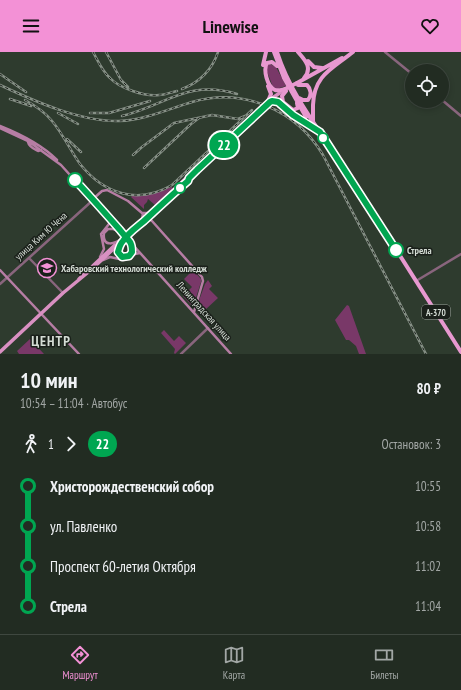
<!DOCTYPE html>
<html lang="ru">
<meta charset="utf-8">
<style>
:root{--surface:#222c22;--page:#2e382f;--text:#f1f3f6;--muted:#a2a7a5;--line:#3f4840;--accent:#f391d6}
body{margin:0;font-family:"PT Sans Narrow",sans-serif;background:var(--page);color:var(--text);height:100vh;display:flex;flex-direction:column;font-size:15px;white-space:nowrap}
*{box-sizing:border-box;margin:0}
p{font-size:13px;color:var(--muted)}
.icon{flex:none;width:22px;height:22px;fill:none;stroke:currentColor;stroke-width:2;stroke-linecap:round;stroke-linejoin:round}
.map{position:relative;height:302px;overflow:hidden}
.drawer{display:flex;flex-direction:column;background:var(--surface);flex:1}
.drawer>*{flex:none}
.badge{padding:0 8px;border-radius:13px;font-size:14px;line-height:26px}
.controls{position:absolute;left:405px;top:12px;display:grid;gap:8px}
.controls a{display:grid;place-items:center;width:44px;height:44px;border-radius:50%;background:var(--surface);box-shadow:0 2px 6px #0003,0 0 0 1px var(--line);font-size:20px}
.map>.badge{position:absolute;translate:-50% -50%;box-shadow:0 0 0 2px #fff}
.legs{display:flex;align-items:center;gap:6px;height:44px;padding:0 20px;font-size:13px}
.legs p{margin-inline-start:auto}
.head{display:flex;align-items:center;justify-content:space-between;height:68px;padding:0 20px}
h1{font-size:22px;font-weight:700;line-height:30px}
ul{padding:0 20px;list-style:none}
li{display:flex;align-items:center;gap:14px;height:40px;font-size:15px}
li i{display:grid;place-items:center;width:6px;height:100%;margin:0 5px;background:currentColor}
li i::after{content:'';width:10px;height:10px;margin:-5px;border:3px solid;border-radius:50%;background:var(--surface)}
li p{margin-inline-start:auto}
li:first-child i{background:linear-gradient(#0000 50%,currentColor 0)}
li:last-child i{background:linear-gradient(currentColor 50%,#0000 0)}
header{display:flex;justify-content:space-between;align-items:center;height:52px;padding:0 20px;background:var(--accent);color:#111;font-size:18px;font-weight:700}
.tabs{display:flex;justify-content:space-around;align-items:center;height:56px;border-top:1px solid var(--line);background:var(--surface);font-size:11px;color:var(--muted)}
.tabs a{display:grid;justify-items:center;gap:2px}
.tabs .active{color:var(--accent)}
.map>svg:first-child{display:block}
</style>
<header><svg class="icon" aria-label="menu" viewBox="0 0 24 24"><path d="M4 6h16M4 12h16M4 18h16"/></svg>Linewise<svg class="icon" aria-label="heart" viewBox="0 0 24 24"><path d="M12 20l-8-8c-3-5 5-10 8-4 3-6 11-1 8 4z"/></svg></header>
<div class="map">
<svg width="461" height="302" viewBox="0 0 461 302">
<rect width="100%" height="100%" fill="#2e3b2e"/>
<!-- green -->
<path fill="#793868" d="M270,12L276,15L286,34L276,37L273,35L266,17L268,13Z
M171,135H172V137L155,153L148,147L147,150L144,153V157L131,145L133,143L153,142Z
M193,218L201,227V230L193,255L183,244L192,235L184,227Z
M208,228L212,234L209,237L218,246L205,258L198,251L205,232Z
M347,253L349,254L366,302H359L356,294L349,288H346L335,268Z
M164,278L174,289L179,284L186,291L175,302L174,301L175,297L161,281Z
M30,287L44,302H19L17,299Z"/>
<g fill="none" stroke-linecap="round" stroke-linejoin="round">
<!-- tertiary -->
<path stroke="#89657d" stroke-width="2.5" d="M385,0L412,22
M442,48L461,64
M29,206L63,241
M416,229L461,202
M0,232L93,148
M181,302L208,276"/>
<!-- secondary -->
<path stroke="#b67da4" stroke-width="2.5" d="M0,74C20,82 41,92 57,108
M0,76L28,89L61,113L231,302
M28,90C29,95 34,97 38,99L41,98
M93,147L102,139L107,138L128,149L142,161H149
M142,168L143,161
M145,168L149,167L152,169L202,225L203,229L194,260
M119,179L113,177H108L104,181C102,196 115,192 123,186
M122,191L118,199L120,203C124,206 128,206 131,202V192
M100,205L104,197L101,182L109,172V166
M103,208L110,205L124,208L135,202L140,201
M0,218L79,302"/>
<!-- primary -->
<path stroke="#d990c2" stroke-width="3.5" d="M268,49L284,38
M271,49L278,50L293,63L319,80
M149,161L261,56
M79,227L115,193
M0,300L63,241L92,217L124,187"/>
<!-- trunk -->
<path stroke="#e898d0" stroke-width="4" d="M274,0L284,26L306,65
M277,0C290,41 317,75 340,110C381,173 421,237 461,300
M298,0C305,8 313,16 304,26
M308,9L314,15L322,16
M263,13L266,0
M277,14L272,10L267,11C263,17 267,35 275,38C278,39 281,38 285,37
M297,31L342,6
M298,33H307C311,37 312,43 308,48H303L299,46
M268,34L271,42L268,49
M286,39L282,44L283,50L293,58L298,56L297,51
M313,69C313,64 313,59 313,53C314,23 332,17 353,0"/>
<!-- rail casing -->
<g stroke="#869086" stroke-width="2.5">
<path id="rail" d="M93,0C98,9 102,19 110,26C119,36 145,45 159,43C165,43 171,40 177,39
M106,0L121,28L128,35
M0,22L26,40
M0,33C34,49 81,70 119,69C145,68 168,57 192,50C244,35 296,58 323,103L426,302
M182,37C200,30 212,18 218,0
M10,47L31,54
M25,48C34,53 45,60 52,69C63,82 70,98 80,112C104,142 138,153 172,133L252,58
M58,61L78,72
M90,61H109L150,49
M122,64C166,53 188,27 237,42
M67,87L81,100
M133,103L142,95L174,71L212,63L238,67L245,64
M144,116L191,72L199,66"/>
</g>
<!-- rail -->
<use href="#rail" stroke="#1a201a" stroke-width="1" stroke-dasharray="3" stroke-linecap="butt"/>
<!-- primary-bridge -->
<path stroke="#d990c2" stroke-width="3.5" d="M263,57L270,51
M124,187L151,163"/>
<!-- trunk-bridge -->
<path stroke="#e898d0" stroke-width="4" d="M285,37L297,31"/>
</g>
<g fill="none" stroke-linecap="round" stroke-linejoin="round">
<!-- line-1 casing -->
<g stroke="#fff" stroke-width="9">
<path id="line-1" d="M75,128C90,144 105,161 120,178C123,182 127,186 130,190C132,193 132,196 132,200L129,204L122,205L118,200C119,196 120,192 123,189C128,181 137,175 144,169C159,155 173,142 188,129L189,126L197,118L270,50L272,49L278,50L293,63L320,80L396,198"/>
</g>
<!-- line-1 -->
<use href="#line-1" stroke="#00a651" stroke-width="6"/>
</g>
<!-- icons -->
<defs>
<g id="university-ring" transform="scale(1)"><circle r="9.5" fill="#1a201a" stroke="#f391d6" stroke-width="1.5"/><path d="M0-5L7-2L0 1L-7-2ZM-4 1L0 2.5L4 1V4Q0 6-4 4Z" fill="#f391d6"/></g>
</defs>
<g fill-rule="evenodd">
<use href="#university-ring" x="47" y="216"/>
</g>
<!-- markers -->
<g fill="#fff" stroke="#00a651" stroke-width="2">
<circle cx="323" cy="86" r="5"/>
<circle cx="75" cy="128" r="7"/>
<circle cx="180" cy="136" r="5"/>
<circle cx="396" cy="198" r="7"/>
</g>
<g text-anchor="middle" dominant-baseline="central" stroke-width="3" stroke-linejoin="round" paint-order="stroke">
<!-- shield labels -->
<rect fill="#1a201a" stroke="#9da49d" stroke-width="1" x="422" y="253" width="28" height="14" rx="3"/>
<g font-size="9" font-weight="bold" fill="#d5ddd5">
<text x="436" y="260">А-370</text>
</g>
<!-- street labels -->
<g font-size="10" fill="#d5ddd5" stroke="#1a201a">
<text transform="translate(41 184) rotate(-42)">улица Ким Ю Чена</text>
<text transform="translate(204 259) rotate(48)">Ленинградская улица</text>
</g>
<!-- stop labels -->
<g font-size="10" font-weight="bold" fill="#d5ddd5" stroke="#1a201a" text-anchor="start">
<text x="407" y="198">Стрела</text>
</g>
<!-- poi labels -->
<g font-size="10" font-weight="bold" fill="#d5ddd5" stroke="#1a201a" text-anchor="start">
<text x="61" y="216">Хабаровский технологический колледж</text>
</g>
<!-- district labels -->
<g font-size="14" font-weight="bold" letter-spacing="1" fill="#d5ddd5" stroke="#1a201a">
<text x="51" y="289">ЦЕНТР</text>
</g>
</g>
</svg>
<div class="controls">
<a><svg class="icon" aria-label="locate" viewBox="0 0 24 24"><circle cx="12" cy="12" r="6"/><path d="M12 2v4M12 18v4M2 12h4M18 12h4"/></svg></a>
</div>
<b class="badge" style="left:224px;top:93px;background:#00a651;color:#fff">22</b>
</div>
<section class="drawer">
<div class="head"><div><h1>10 мин</h1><p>10:54 – 11:04 · Автобус</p></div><b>80 ₽</b></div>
<div class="legs"><svg class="icon" aria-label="walk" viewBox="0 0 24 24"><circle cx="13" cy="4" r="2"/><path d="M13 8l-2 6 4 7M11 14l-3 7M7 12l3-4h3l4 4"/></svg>1<svg class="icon" aria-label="forward" viewBox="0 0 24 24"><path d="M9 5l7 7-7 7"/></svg><b class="badge" style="background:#00a651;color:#fff">22</b><p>Остановок: 3</p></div>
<ul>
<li><i style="color:#00a651"></i><b>Христорождественский собор</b><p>10:55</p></li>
<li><i style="color:#00a651"></i><span>ул. Павленко</span><p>10:58</p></li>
<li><i style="color:#00a651"></i><span>Проспект 60-летия Октября</span><p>11:02</p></li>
<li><i style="color:#00a651"></i><b>Стрела</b><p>11:04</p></li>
</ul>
</section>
<nav class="tabs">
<a class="active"><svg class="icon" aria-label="directions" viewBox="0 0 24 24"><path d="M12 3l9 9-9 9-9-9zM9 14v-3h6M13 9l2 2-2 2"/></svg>Маршрут</a>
<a><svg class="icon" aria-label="map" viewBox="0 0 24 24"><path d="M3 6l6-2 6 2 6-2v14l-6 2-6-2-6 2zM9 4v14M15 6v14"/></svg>Карта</a>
<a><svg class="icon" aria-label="tickets" viewBox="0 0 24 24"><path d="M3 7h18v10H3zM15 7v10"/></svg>Билеты</a>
</nav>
